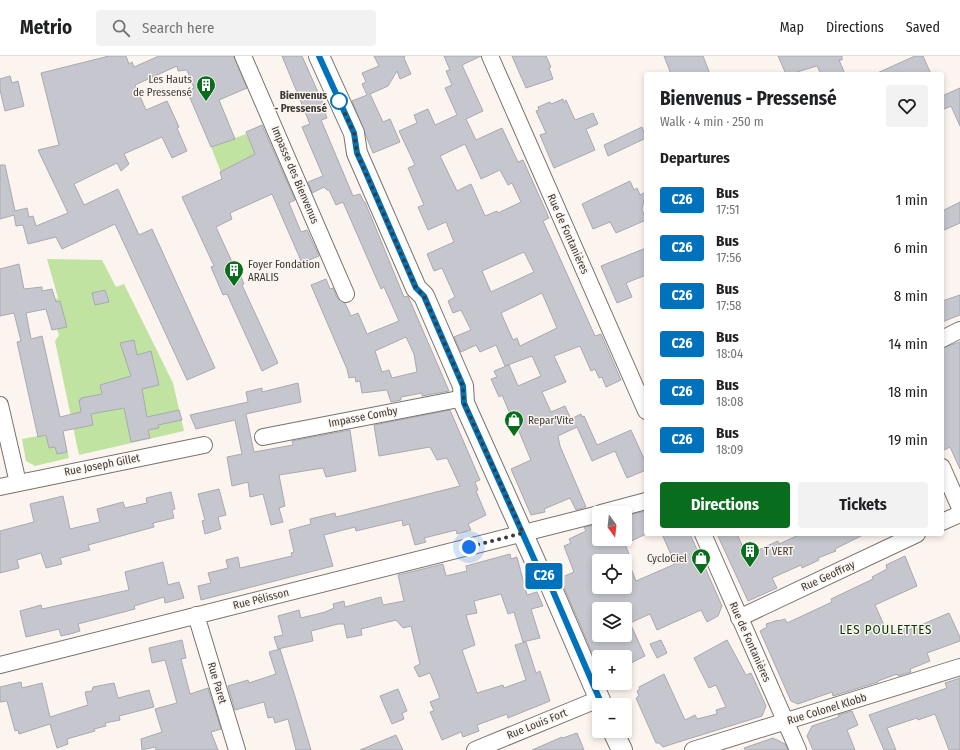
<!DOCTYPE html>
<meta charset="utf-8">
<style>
:root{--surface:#fff;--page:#f2f2f2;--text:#202124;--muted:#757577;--line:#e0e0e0;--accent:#086e1d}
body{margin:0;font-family:"Fira Sans Condensed",sans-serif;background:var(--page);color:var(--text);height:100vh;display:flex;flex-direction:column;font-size:15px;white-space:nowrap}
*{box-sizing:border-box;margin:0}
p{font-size:13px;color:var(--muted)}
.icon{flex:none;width:22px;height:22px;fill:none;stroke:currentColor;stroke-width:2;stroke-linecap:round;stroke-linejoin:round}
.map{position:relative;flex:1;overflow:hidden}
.details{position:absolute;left:644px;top:16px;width:300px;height:464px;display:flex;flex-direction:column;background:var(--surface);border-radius:4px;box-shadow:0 2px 6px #0003}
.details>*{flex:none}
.badge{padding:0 8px;border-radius:3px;font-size:14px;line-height:26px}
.needle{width:26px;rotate:165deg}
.tools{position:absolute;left:592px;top:450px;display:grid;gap:8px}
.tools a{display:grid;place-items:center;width:40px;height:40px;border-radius:4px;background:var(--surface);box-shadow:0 2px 6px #0003;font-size:20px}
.you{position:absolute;width:20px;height:20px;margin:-10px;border:3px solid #fff;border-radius:50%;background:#1a73e8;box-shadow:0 0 0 6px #1a73e833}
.map>.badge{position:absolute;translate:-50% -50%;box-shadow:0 0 0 2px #fff}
h2{padding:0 16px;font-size:15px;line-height:36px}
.round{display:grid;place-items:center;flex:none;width:42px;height:42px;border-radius:4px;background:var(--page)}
.summary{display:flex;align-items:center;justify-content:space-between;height:68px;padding:0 16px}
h1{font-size:19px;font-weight:700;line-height:30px}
.cta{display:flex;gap:8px;margin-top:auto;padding:8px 16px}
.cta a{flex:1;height:46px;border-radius:4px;background:var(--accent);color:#fff;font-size:16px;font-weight:700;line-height:46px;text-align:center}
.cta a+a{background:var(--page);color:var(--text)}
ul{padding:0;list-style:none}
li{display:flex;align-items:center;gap:12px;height:48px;padding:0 16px}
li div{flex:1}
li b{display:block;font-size:15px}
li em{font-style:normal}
li .badge{min-width:44px;font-weight:700;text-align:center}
header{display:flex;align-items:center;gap:24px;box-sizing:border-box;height:56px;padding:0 20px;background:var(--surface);border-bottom:1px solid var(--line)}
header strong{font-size:19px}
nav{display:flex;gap:22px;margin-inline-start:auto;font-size:14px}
.search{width:280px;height:36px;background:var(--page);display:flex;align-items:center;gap:10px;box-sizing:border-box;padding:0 14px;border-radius:4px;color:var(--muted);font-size:15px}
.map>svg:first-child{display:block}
</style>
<header>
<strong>Metrio</strong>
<div class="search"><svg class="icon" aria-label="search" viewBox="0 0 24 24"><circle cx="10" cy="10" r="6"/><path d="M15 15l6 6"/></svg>Search here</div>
<nav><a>Map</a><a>Directions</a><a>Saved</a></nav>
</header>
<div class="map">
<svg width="960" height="694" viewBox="0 0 960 694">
<rect width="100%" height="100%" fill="#fcf4ee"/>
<!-- green -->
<path fill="#c1e3a1" d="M246,78L256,98L221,116L211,91Z
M47,203L102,204L116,231L124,228L173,327L184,375L79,399L55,285L59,279L48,248L58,242Z
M63,375L69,402L35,410L26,405L22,383Z"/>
<!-- building -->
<path fill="#c6c6ce" stroke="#a9a9b0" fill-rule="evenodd" d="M109,0H126L129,8L132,6L134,11L159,0H234L247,32L219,44L235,83L211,91L187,35L194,32L187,14L178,15L177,10L135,29L146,54L167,45L179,71L177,72L187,95L172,102L162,81L124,98L129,108L121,115L117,107L74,128L84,149L118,133L139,179L152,173L215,312L187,324L115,168L62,193L56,181L28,188L23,169L16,170L14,159L0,163V109H5L15,155L27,152L29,161L33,160L36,170L68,157L38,94L59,89L41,17Z
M282,0H302L325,52H323L327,62L321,64L353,140L360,138L364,146H365L404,241L408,240L449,335L422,340V337L401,341V344L391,346L387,334L362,337L360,325L356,326L355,321L349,322L347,313L311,229L326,223L330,233L333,232L337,242L345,247L351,260L358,257L367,278L399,265L384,231L381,233L343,146L336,149L329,134H327L324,131L312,137L308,126L323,120L302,71L310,68ZM406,281L414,298L417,316L392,322L389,314L382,316L375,295Z
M374,0H405L404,2L411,18L400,23L397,15L388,30L370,38L383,66L390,63L400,86L373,97L352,45L367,39L362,28L366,26L362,17L379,10Z
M444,0H481L462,9L483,55L466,63L476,84L502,72L518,106L523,104L549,162L543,165L595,280L601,278L621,324L606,331L602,321L599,322L595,313L591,315L580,290L554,300L566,326L542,336L551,356L565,350L571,363L581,358L582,361L584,360L597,389L631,374L646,407V414L627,422L615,395L592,405L577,371L558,380L560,390L586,451L576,454L570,442L544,453L545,456L531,459L511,413L531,404L515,366L514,367L502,339L499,341L491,323L497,321L494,315L509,309L518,330L541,320L532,300L505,310L496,289L480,296L476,289L461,296L454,281L471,274L461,254L453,257L448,245L455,241L442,212L434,215L427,198L454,186L446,166L428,174L418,151L424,149L408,112L415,109L399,75L417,67L414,59L428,53L435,69L457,59L445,32L452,29L446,15L450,14ZM465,88L481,123L500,114L508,129L512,127L521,146L498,157L497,155L485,160L471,128L457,135L440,100ZM524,196L534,216L491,236L482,215ZM542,237L557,272L520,290L517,282L513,284L501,257Z
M512,0H546L551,11L549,12L553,23L526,32Z
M664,0H703L710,18H671Z
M778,0H842V4H839L845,18H821L817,10L797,16L798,18H786Z
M915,0H923L931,18H875Z
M10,20L12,27L18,25L24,50L5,55L0,34V23Z
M960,32V70L951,50L942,54V40Z
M563,43L564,47L566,44L575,64L593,57L598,68L586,73L595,94L554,112L540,79L546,77L536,55L539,54L538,51L550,46L551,48Z
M262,69L295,144L289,147L301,176L307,174L319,200L302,207L272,138L230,157L232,163L216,171L238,219L240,218L244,228L242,229L278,307L262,315L227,238L223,239L211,211L214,210L182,141L222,123L220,116L255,98L246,76Z
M642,71L646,82L608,100L604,89Z
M630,125L634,134L637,132L640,139L646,136L642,153L646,164L616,177L610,166L593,173L582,148Z
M960,146V167L942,175V155Z
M646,192V219L626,227L632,241L617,247L601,210Z
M19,208L24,233L42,231V235L52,233L56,246L60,245L67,271L52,274L46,253L26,257L31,283L42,280L60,361L81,356L79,344H81V342L102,338L100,329L131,320L120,287L134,284L137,299L151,295L159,329L142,333L147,361L179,354L182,364L158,369L159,372L148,374L150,382L131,386L124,352L91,358L93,369L63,375L67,396L57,398L55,391L49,392L46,379L38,381L17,286L21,285L14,257L0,260V213Z
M105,234L109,246L95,249L92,237Z
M960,239V259L942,266V245Z
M960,286V413L950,391L942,395V292Z
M298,327L301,346L246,358L254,396L293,389L292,385L350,374L356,415L326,421L323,412L279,419L285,450L279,452L283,466L271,469L263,438L250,441L248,426L232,430L227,401L242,398L235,364L196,373L190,359L248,346L246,336L262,332V336Z
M450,354L480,424L475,426L478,434L476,435L486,459L468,468L471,474L457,478L456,474L424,482L426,486L415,489L409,468L403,470L402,464L356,475L355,471L324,479L333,510L201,544L198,530L211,527L208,517L228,512L226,504L238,501L240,512L292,500L291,497L294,496L289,474L311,468L310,463L335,457L336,461L460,430L447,402L437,404L430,391L379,400L374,369Z
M219,433L226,459L218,461L221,473L205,478L202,465L205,464L198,438Z
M171,436L175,453L172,454L174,462L153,467L154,471L88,489L90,494L60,502L62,508L46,512L41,497L17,504L19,512L0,517V475L34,466L30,448L63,440L70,473L100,466L97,453L123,446L125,452L147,447L146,442Z
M646,455V478L625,488V460Z
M594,469L595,471L599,469V483H623L629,498L626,500L636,525L675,508L662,478H690L722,550L718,560L707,566L701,554L657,574L650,558L630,567L645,600L625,610V601H594L560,522L574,516L564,490L571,487L569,483L586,475L584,471ZM599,505H625V531H599ZM599,553H625V579H599Z
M717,478H737L745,496L752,493L754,496L778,485L779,488L801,478H865L835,493L836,495L818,502L819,504L802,512L801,509L772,522L777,532L748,545Z
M510,498L511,503L517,501L527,539L537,536L543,550L531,553L540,582L523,586L514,556L508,558L501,538L474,545L477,557L466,559L475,589L462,594L477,637L503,629L504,632L526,624L515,589L526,586L536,617L540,615L550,645L508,662L507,658L477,669L479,675L463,681L461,676L442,684L430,656L434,655L430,646L440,642L430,617L419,621L414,611L420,608L411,570L403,572L396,564L361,573L362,579L347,582L344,568H338L311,575L313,585L278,593L274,581L283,579L278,560L299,554L301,562L325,556L334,552L333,548L344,545L345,551L381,541L383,549L404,545L398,519L443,508L446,520L467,515L466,510Z
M905,500L917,530L875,549L888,578L907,572L908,574L914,572L949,557L960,581V585L927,597L930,605L910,613L911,616L898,620L897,618L878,625V626L833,640L832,636L798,648L791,645L760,575L767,571L766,568L778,564V565L785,563L787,567L832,546L831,543L873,523L872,521L887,513L886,509Z
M163,506L168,529L179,526L184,542L165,547L164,541L134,550L135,553L78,568L80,575L70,578L61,580L59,573L26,581L20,555L41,549L42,553L129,534L125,516Z
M182,584L186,602L181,603L190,638L208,632L221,673L211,676L218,694H156L155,691L142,694L141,683L162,676L155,653L177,647L165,604L152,607L149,592Z
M661,584L667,597L657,602L650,588Z
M727,584L746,619L751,617L766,650L762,660L669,689L663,691L659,687H656L636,642L639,640L637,635L640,633L639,631L664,618L685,664L695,659L697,663L717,658L716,654L726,651L716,629L709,632L694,602Z
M280,593L297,647L311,694H296L288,663L275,667L273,661L268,662L264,646L235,654L228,630L248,624L249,627L276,618L269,596Z
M960,622V694H949L935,658L918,664L917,662L887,672L896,694H884L869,659L947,632L945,627Z
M21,626L22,632L42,627L50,661L88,649L85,636L92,635L93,631L114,627L118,642L149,634L154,651L119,660L120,664L105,667L106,670L94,673L95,675L67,683L68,688L57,692L50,668L19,678L18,674L15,675L7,645L0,646V631Z
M398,633L407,655L402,657L404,663L392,668L380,640Z
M852,655L858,669L847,674L855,694H813L807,680L812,670L839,661L838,659Z
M577,677L584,694H532L562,681L563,682Z
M396,679L403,694H360Z
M773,682L785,688L788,694H745L744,692Z"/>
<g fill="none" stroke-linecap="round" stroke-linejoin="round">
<!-- minor casing -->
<g stroke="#79736e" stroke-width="18">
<path id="minor" d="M243,0L346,238
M490,0L646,355
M942,283L960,274
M0,349L18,427
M263,381L464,342
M942,411L960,452
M0,431L204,389
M601,457L646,445
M942,466L960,458
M703,478L798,694
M196,559L237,694
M739,562L917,478
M0,609L599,458
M475,694L599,643
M693,694L960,611"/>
</g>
<!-- tertiary casing -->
<g stroke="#79736e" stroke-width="22">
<path id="tertiary" d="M319,0L354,77L357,97L416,232L424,240L463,330L464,347L539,514L549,526L602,649
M613,675L622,694"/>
</g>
<!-- minor -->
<use href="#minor" stroke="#fff" stroke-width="16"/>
<!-- tertiary -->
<use href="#tertiary" stroke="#fff" stroke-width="20"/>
</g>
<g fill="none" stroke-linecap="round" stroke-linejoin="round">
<!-- line casing -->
<g stroke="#fff" stroke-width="9">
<path id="line" d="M319,0L354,77L357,97L363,110L416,232L424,240L463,330L464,347L539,514L549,526L602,649"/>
</g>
<!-- line -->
<use href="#line" stroke="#0072bc" stroke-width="6"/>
<!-- walk -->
<path stroke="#3d3b38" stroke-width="4" stroke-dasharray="0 7.2" d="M339,45L354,77L357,97L416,232L424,240L463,330L464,347L523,477L469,491"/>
</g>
<!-- icons -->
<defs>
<g id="building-pin" transform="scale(1)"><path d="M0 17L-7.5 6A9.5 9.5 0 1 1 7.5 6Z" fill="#086e1d" stroke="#fcf4ee"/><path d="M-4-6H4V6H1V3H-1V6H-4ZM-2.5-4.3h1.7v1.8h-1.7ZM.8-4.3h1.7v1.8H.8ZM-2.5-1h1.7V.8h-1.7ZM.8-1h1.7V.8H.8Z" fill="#fff"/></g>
<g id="shop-pin" transform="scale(1)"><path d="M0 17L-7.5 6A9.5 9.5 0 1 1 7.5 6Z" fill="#086e1d" stroke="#fcf4ee"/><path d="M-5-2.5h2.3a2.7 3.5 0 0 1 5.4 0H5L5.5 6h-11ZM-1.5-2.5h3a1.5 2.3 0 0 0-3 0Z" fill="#fff"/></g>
</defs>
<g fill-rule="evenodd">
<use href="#building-pin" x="206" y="29"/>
<use href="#building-pin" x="234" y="214"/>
<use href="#shop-pin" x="514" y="364"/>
<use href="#building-pin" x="750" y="495"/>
<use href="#shop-pin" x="701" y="502"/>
</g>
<!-- markers -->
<circle fill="#fff" stroke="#0072bc" stroke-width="2" cx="339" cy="45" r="8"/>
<g text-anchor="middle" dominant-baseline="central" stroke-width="3" stroke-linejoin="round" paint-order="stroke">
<!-- poi labels -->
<g font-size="11" fill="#3d3b38" stroke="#fcf4ee" text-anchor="start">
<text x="192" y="23" text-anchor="end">Les Hauts<tspan x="192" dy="13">de Pressensé</tspan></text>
<text x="248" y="208">Foyer Fondation<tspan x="248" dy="13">ARALIS</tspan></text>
<text x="528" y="364">Repar'Vite</text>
<text x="764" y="495">T VERT</text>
<text x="687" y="502" text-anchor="end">CycloCiel</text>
</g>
<!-- stop labels -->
<g font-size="11" font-weight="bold" fill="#3d3b38" stroke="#fcf4ee" text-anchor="end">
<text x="327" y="39">Bienvenus<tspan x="327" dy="13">- Pressensé</tspan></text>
</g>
<!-- street labels -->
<g font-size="11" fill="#3d3b38" stroke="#fcf4ee">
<text transform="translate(295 119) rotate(67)">Impasse des Bienvenus</text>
<text transform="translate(568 178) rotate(66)">Rue de Fontanières</text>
<text transform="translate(363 361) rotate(-11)">Impasse Comby</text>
<text transform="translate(102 409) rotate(-11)">Rue Joseph Gillet</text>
<text transform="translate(828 520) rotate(-25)">Rue Geoffray</text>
<text transform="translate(261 543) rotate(-14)">Rue Pélisson</text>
<text transform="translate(750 586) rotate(66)">Rue de Fontanières</text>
<text transform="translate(217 627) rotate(73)">Rue Paret</text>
<text transform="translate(827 653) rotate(-17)">Rue Colonel Klobb</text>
<text transform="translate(537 668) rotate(-22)">Rue Louis Fort</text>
</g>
<!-- quarter labels -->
<g font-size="13" letter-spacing="1" fill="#003c08" stroke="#fcf4ee">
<text x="886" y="573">LES POULETTES</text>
</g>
</g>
</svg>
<div class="tools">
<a><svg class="needle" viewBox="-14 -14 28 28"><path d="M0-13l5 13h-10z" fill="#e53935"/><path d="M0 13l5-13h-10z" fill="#757577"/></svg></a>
<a><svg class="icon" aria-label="locate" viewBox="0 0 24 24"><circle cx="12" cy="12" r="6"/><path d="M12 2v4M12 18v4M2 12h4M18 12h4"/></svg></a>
<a><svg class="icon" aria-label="layers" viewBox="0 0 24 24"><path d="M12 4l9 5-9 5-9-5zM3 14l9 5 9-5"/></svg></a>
<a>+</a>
<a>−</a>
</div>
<div class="you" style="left:469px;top:491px"></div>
<b class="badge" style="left:544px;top:520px;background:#0072bc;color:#fff">C26</b>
<section class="details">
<div class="summary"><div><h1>Bienvenus - Pressensé</h1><p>Walk · 4 min · 250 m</p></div><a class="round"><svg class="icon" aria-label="heart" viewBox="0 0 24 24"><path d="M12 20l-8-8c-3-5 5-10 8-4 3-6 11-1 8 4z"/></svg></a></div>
<h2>Departures</h2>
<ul>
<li><span class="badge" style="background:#0072bc;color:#fff">C26</span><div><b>Bus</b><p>17:51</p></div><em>1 min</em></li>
<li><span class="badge" style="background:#0072bc;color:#fff">C26</span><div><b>Bus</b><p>17:56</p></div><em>6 min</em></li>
<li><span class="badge" style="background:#0072bc;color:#fff">C26</span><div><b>Bus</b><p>17:58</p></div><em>8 min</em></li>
<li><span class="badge" style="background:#0072bc;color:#fff">C26</span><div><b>Bus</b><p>18:04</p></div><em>14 min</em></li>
<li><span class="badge" style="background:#0072bc;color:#fff">C26</span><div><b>Bus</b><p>18:08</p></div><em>18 min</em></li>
<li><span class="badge" style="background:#0072bc;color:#fff">C26</span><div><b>Bus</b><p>18:09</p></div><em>19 min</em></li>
</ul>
<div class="cta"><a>Directions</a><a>Tickets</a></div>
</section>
</div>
